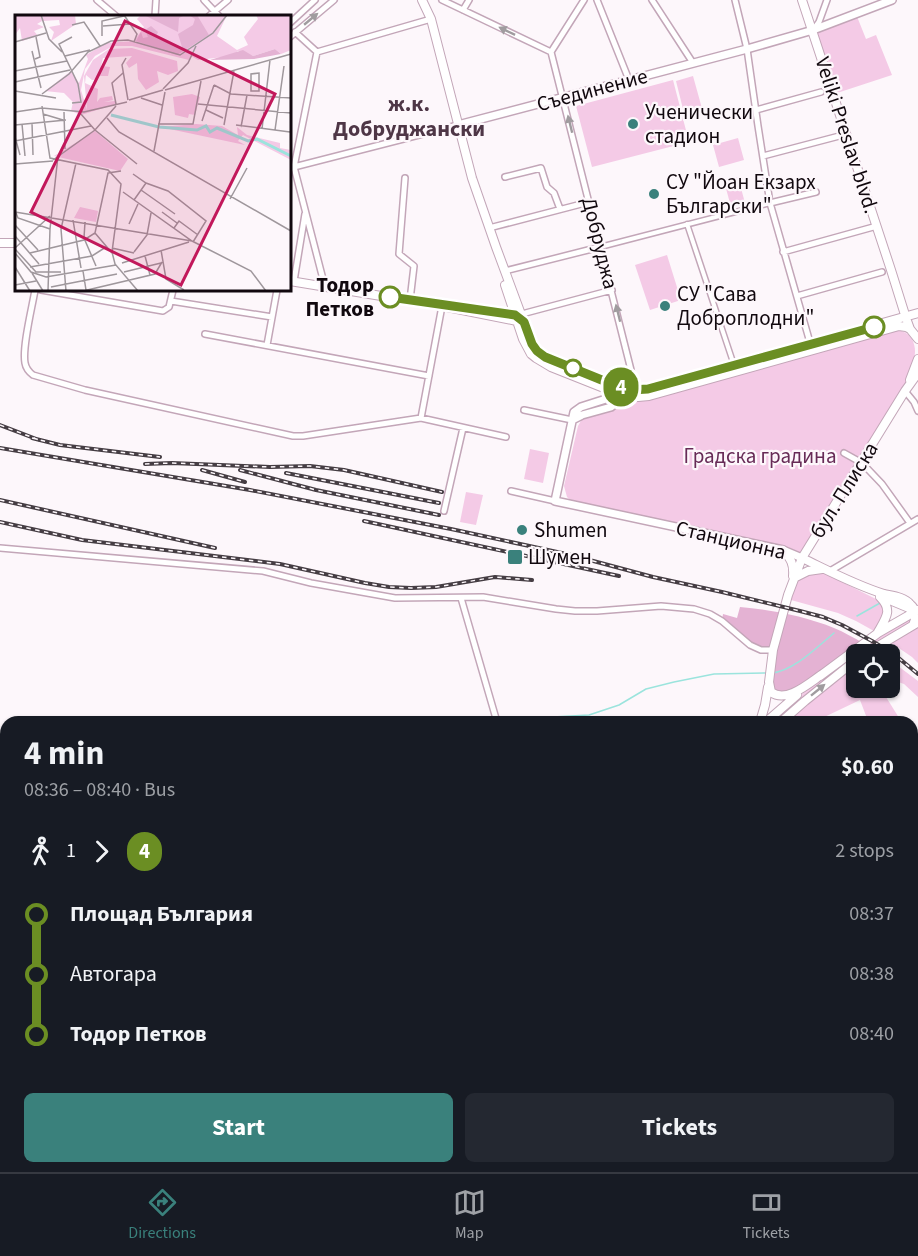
<!DOCTYPE html>
<meta charset="utf-8">
<style>
:root{--surface:#171b24;--page:#242831;--text:#f1f3f6;--muted:#9ea1a6;--line:#363941;--accent:#3a817c}
body{margin:0;font-family:"Source Sans 3",sans-serif;background:var(--page);color:var(--text);height:100vh;display:flex;flex-direction:column;font-size:22px;white-space:nowrap}
*{box-sizing:border-box;margin:0}
p{font-size:20px;color:var(--muted)}
.icon{flex:none;width:33px;height:33px;fill:none;stroke:currentColor;stroke-width:2;stroke-linecap:round;stroke-linejoin:round}
.map{position:relative;flex:1;overflow:hidden}
.panel{position:absolute;left:0px;top:716px;width:918px;height:458px;display:flex;flex-direction:column;background:var(--surface);border-radius:18px 18px 0 0;box-shadow:0 2px 4px #0004}
.panel>*{flex:none}
.badge{padding:0 12px;border-radius:20px;font-size:21px;line-height:39px}
.buttons{position:absolute;left:846px;top:644px;display:grid;gap:12px}
.buttons a{display:grid;place-items:center;width:54px;height:54px;border-radius:9px;background:var(--surface);box-shadow:0 2px 4px #0004;font-size:30px}
.map>.badge{position:absolute;translate:-50% -50%;box-shadow:0 0 0 3px #fff}
.legs{display:flex;align-items:center;gap:9px;height:66px;padding:0 24px;font-size:20px}
.legs p{margin-inline-start:auto}
.head{display:flex;align-items:center;justify-content:space-between;height:102px;padding:0 24px}
h1{font-size:33px;font-weight:700;line-height:45px}
.button{display:flex;gap:12px;margin-top:auto;padding:12px 24px}
.button a{flex:1;height:69px;border-radius:9px;background:var(--accent);color:#fff;font-size:24px;font-weight:700;line-height:69px;text-align:center}
.button a+a{background:var(--page);color:var(--text)}
ul{padding:0 24px;list-style:none}
li{display:flex;align-items:center;gap:21px;height:60px;font-size:22px}
li i{display:grid;place-items:center;width:9px;height:100%;margin:0 8px;background:currentColor}
li i::after{content:'';width:15px;height:15px;margin:-8px;border:4px solid;border-radius:50%;background:var(--surface)}
li p{margin-inline-start:auto}
li:first-child i{background:linear-gradient(#0000 50%,currentColor 0)}
li:last-child i{background:linear-gradient(currentColor 50%,#0000 0)}
.menu{display:flex;justify-content:space-around;align-items:center;height:84px;border-top:2px solid var(--line);background:var(--surface);font-size:16px;color:var(--muted)}
.menu a{display:grid;justify-items:center;gap:3px}
.menu .current{color:var(--accent)}
.map>svg:first-child{display:block}
</style>
<div class="map">
<svg width="918" height="1172" viewBox="0 0 918 1172">
<rect width="100%" height="100%" fill="#fdf7fb"/>
<!-- green -->
<path fill="#f4cae6" d="M856,14L866,39L876,35L892,75L834,94L813,30Z
M693,76L703,112L685,117L676,81Z
M673,80L689,142L592,167L576,106Z
M738,138L744,160L719,167L713,145Z
M738,177L745,203L731,207L724,181Z
M667,255L681,300L650,310L635,265Z
M896,330C904,331 908,333 912,339C918,352 914,359 909,371C907,376 906,381 905,385L800,553L790,549L571,501L567,497L564,486L578,426L582,419L616,408L626,399L641,400Z
M530,449L549,453L543,483L524,479Z
M466,492L483,495L476,525L460,522Z
M815,573L826,574L876,599L884,607V617L874,631L856,621L838,613L791,600C796,580 795,578 815,573Z
M914,614L918,623V663L912,657L887,640L873,649L881,654H856V687H885L881,689L901,721H868L860,700L816,721L771,722L817,681L859,649Z
M890,660L918,681V697L904,684L898,682L890,685Z
M538,1167H818L815,1172H536Z"/>
<!-- forest -->
<path fill="#e4b2d3" d="M740,607C772,610 804,616 834,628C844,632 854,638 863,643L792,694L771,692L773,650H761L722,621L723,614L737,618Z
M640,1167H722L715,1172H652Z"/>
<g fill="none" stroke-linecap="round" stroke-linejoin="round">
<!-- stream -->
<path stroke="#9be4dd" stroke-width="1.5" d="M857,616L880,603
M772,673C794,671 817,647 834,633
M530,722L553,717L589,715L619,705L646,689L674,682L714,674L767,673
M0,894L6,888"/>
<!-- pedestrian casing -->
<g stroke="#c3a6b8" stroke-width="7">
<path id="pedestrian" d="M687,224L734,365
M600,247L770,203"/>
</g>
<!-- minor casing -->
<g stroke="#c3a6b8" stroke-width="8">
<path id="minor" d="M97,0L116,16
M204,0L219,16
M442,0L551,52
M584,0L551,52L631,370L633,380L631,390
M597,0L629,80
M652,0L693,63
M735,0L747,49L758,126L770,203L811,346
M463,10L469,0
M155,16L156,0
M209,16L228,0
M290,23L315,0
M814,29L819,22L827,0
M295,32L317,52L431,19
M290,37L334,0
M317,52L294,167L325,287
M756,110L821,92
M763,156L847,134
M290,168L458,125
M505,177L541,168L547,187L554,193L560,209
M405,178L399,254L414,266L410,300
M770,203L816,192
M489,228L589,202
M783,252L877,226
M505,271L600,247
M294,281L305,214
M35,290C32,308 22,347 25,363C26,369 29,372 33,375L85,390L293,436H303L421,418L506,437
M41,290L163,311L169,307L173,290
M797,296L882,272
M171,301L272,317
M518,315L612,290
M205,334L429,376
M267,345L277,290
M905,391L914,402L918,411
M524,410L572,420
M421,418L442,306
M844,453L862,463L882,484L910,523
M511,491L555,501
M444,511L463,428
M0,548L263,571L311,583L395,598L483,597L556,609L575,611H597L661,606L694,609L710,614L722,621L750,645L761,650H773
M830,571L918,519
M461,598L497,722
M0,959L6,957
M0,1038L6,1057
M0,1071L6,1069
M912,1138L918,1135
M0,1154L6,1152
M42,1167L44,1172
M95,1167L97,1172
M242,1167L246,1172
M879,1167L889,1172
M150,1172L161,1167"/>
</g>
<!-- tertiary casing -->
<g stroke="#c3a6b8" stroke-width="10">
<path id="tertiary" d="M458,125L747,49L813,30L892,0
M617,389L606,399L581,407L574,412L555,501L783,550L802,558
M572,420L582,415L611,407L628,392
M912,1061L918,1057
M506,1167V1172
M512,1167L513,1172
M536,1172L538,1167"/>
</g>
<!-- secondary casing -->
<g stroke="#c3a6b8" stroke-width="10">
<path id="secondary" d="M422,0L431,19L472,178L496,247L532,344L537,351L545,357L619,387L631,390L648,389L918,313
M802,0L891,270L906,318L910,329L918,339
M0,243H16
M290,281L442,306L517,321
M505,285L523,339L531,354L536,358L551,367L614,392L638,397L649,396L899,326L906,327L910,329
M492,311L506,313L518,317
M910,380L918,359
M783,550C791,559 794,564 793,576
M802,558C829,571 855,585 884,594C893,596 904,597 910,604C917,610 917,617 913,625
M794,578L808,571L822,569
M880,596L916,611
M878,632C886,618 893,610 880,597
M865,654L917,623
M824,673C810,682 787,704 771,692L769,682L773,650L788,595L802,558L905,391L918,373
M820,676L878,633L918,610
M760,722L765,705L768,687
M766,722L797,695
M781,722L805,701L856,660
M267,1172L272,1167
M277,1172L283,1167"/>
</g>
<!-- pedestrian -->
<use href="#pedestrian" stroke="#fff" stroke-width="4"/>
<!-- minor -->
<use href="#minor" stroke="#fff" stroke-width="5"/>
<!-- tertiary -->
<use href="#tertiary" stroke="#fff" stroke-width="7"/>
<!-- secondary -->
<use href="#secondary" stroke="#fff" stroke-width="8"/>
<!-- rail casing -->
<g stroke="#453d43" stroke-width="4">
<path id="rail" d="M0,425L39,440
M32,438L60,445L160,457
M0,448L250,490L451,529L571,555L653,577L722,592L800,611L823,617L842,625L872,641L895,655L918,674
M145,464L172,463L270,467L310,466L344,470L442,492
M202,470L245,482
M240,470L316,490L439,515
M286,473L439,503
M0,500L215,548
M364,521L619,576
M0,522L82,540L280,564L365,583L389,587L411,588L436,587L495,577L532,580
M912,1015L918,1010
M413,1172L424,1167"/>
</g>
<!-- rail -->
<use href="#rail" stroke="#fdf7fb" stroke-width="1.5" stroke-dasharray="4.5" stroke-linecap="butt"/>
</g>
<!-- one-way arrows -->
<defs><path id="oneway-solid" d="M-6-.8H1V-3.2L6.5 0L1 3.2V.8H-6Z" transform="scale(1.5)"/></defs>
<g fill="#a09c9f">
<use href="#oneway-solid" transform="translate(311 19) rotate(-40)"/>
<use href="#oneway-solid" transform="translate(507 31) rotate(-154)"/>
<use href="#oneway-solid" transform="translate(570 124) rotate(-104)"/>
<use href="#oneway-solid" transform="translate(618 313) rotate(-104)"/>
<use href="#oneway-solid" transform="translate(818 690) rotate(-39)"/>
</g>
<g fill="none" stroke-linecap="round" stroke-linejoin="round">
<!-- line-1 casing -->
<g stroke="#fff" stroke-width="14">
<path id="line-1" d="M390,297L515,315L524,322L532,344L537,351L545,357L619,387L631,390L648,389L874,327"/>
</g>
<!-- line-1 -->
<use href="#line-1" stroke="#6b8e23" stroke-width="9"/>
</g>
<!-- markers -->
<g fill="#3a817c" stroke="#fdf7fb" stroke-width="2">
<circle cx="633" cy="124" r="6"/>
<circle cx="654" cy="194" r="6"/>
<circle cx="665" cy="306" r="6"/>
<circle cx="522" cy="530" r="6"/>
<rect x="507" y="549" width="16" height="16" rx="3"/>
</g>
<g fill="#fff" stroke="#6b8e23" stroke-width="3">
<circle cx="390" cy="297" r="10"/>
<circle cx="874" cy="327" r="10"/>
<circle cx="573" cy="368" r="8"/>
</g>
<g text-anchor="middle" dominant-baseline="central" stroke-width="4.5" stroke-linejoin="round" paint-order="stroke">
<!-- street labels -->
<g font-size="21" fill="#11080e" stroke="#fdf7fb">
<text transform="translate(592 90) rotate(-15)">Съединение</text>
<text transform="translate(847 135) rotate(72)">Veliki Preslav blvd.</text>
<text transform="translate(600 243) rotate(76)">Добруджа</text>
<text transform="translate(844 490) rotate(-58)">бул. Плиска</text>
<text transform="translate(731 540) rotate(13)">Станционна</text>
</g>
<!-- poi labels -->
<g font-size="21" fill="#11080e" stroke="#fdf7fb" text-anchor="start">
<text x="645" y="112">Ученически<tspan x="645" dy="24">стадион</tspan></text>
<text x="666" y="182">СУ "Йоан Екзарх<tspan x="666" dy="24">Български"</tspan></text>
<text x="677" y="294">СУ "Сава<tspan x="677" dy="24">Доброплодни"</tspan></text>
<text x="534" y="530">Shumen</text>
<text x="528" y="557">Шумен</text>
</g>
<!-- stop labels -->
<g font-size="21" font-weight="bold" fill="#11080e" stroke="#fdf7fb" text-anchor="end">
<text x="374" y="285">Тодор<tspan x="374" dy="24">Петков</tspan></text>
</g>
<!-- park labels -->
<g font-size="21" fill="#672b57" stroke="#fdf7fb">
<text x="760" y="456">Градска градина</text>
</g>
<!-- neighbourhood labels -->
<g font-size="22" font-weight="bold" fill="#4e3646" stroke="#fdf7fb">
<text x="409" y="104">ж.к.<tspan x="409" dy="25">Добруджански</tspan></text>
</g>
</g>
<!-- overview -->
<g transform="translate(15 15)">
<rect width="276" height="276" fill="#fdf7fb"/>
<path d="M0,0H60L61,9L36,26L39,17L34,12L45,10L44,5L27,6L22,9L29,12L19,16L23,21L7,26L5,13L0,20ZM126,0H212L202,21L222,35L233,30L229,22L243,4L241,0H276V35L266,39L260,34L238,41L223,36L217,41L183,45L176,41L174,45L117,31H98L80,41L70,54L66,75L72,95L69,61L78,45L94,34L117,33L162,46L163,56L153,60L142,56L144,67L131,75L123,64L122,48L114,53L111,48L117,41L88,43L86,51L95,52L93,61H81L83,64L77,65L71,60L70,68L83,74L82,87L85,83L97,81L98,85L89,87L100,86L101,89L66,100L56,96L58,87L49,78L30,76L56,56L64,68L73,44L71,40L91,28L119,26L129,12L122,4ZM177,79L185,82L180,100L174,99L173,103L160,100L158,82ZM181,109L207,111L223,120L222,112L232,120L265,128V133L276,135V145L228,120L223,126L230,130L145,112ZM80,116L113,144L105,156L39,141ZM65,192L83,196L81,207L59,203Z" fill="#f4cae6"/>
<path d="M129,0H170L164,3L163,17ZM174,0H182L194,20L162,40L121,26L126,17L128,23L133,22L130,15L136,11L143,17L141,22L167,32L163,19L178,10L180,4ZM260,34L266,39L239,44L195,45L228,35L238,41Z" fill="#e4b2d3"/>
<path fill="none" stroke="#9be4dd" stroke-width="3" d="M96,100L144,112L182,115L191,111L195,117L202,113L233,126L242,124L276,141"/>
<path fill="none" stroke="#9f979c" stroke-width="1.5" d="M26,0L34,24L47,37M109,0L122,19L119,27M57,10L69,7L85,31M88,11L115,9M87,21V6L109,1M57,22L44,29L63,69L66,87L57,88M0,27L31,18M17,36L26,73M50,41L75,35M111,43L107,50L113,85M20,44L25,42L21,22M0,56L52,46M244,58V76H236V59ZM0,67L55,55M199,70L216,79L276,83M148,74L173,48L181,31M150,75L276,39M0,76L41,83M27,79L54,59L73,37L96,26L113,25L165,40L198,18L212,0M126,83L147,90M114,85L148,75M101,89L97,68L108,58M183,89L276,98M27,91L35,143L93,155L106,169L97,237L100,249L123,276M191,95L208,103M0,97L27,93L69,97L112,87M49,97L50,134M65,98L80,115M28,99L48,105M92,103L104,117L276,216M187,106L199,70M17,108L18,140M7,109L10,141M143,109H178L186,66M0,110L51,105M209,110L219,56M221,110L275,117M276,111V135M226,112L232,80M247,114L255,45M80,115L122,149M260,115L269,51M0,122L5,140M0,126L76,111M139,136L150,77M38,145L80,115L101,91M0,149L38,146M118,159L131,168L153,176L191,206L178,227M126,175L160,199M108,177L177,226L236,256L251,276M215,184L232,153M119,185L131,168M0,197L177,226M147,197L162,208M1,198L3,203L35,214M58,205L66,253M70,207L69,223L81,251M114,209L123,189M0,210L23,235M159,213L164,206L183,220M80,218L97,238M0,221L24,249M0,233L35,201M97,233L119,238M0,234L21,257H46M146,235L151,264L169,275M119,237L132,220L136,198M0,238L16,257L31,262L101,250M15,238L69,225L80,218L93,158L106,156M130,241L135,260M107,248L174,227M0,252L15,276M15,252L77,241L91,232M68,256L71,275M109,257L146,248M17,258L28,276M0,270L21,266M36,272L102,259M33,276L35,214L43,141M51,276L46,214L61,148M68,276L140,259L147,247"/>
<path fill="#c2185b" fill-opacity="0.15" stroke="#c2185b" stroke-width="3" d="M110,6L260,79L166,270L16,197Z"/>
<rect width="276" height="276" fill="none" stroke="#11080e" stroke-width="3"/>
</g>
</svg>
<div class="buttons">
<a><svg class="icon" aria-label="locate" viewBox="0 0 24 24"><circle cx="12" cy="12" r="6"/><path d="M12 2v4M12 18v4M2 12h4M18 12h4"/></svg></a>
</div>
<b class="badge" style="left:621px;top:387px;background:#6b8e23;color:#fff">4</b>
<section class="panel">
<div class="head"><div><h1>4 min</h1><p>08:36 – 08:40 · Bus</p></div><b>$0.60</b></div>
<div class="legs"><svg class="icon" aria-label="walk" viewBox="0 0 24 24"><circle cx="13" cy="4" r="2"/><path d="M13 8l-2 6 4 7M11 14l-3 7M7 12l3-4h3l4 4"/></svg>1<svg class="icon" aria-label="forward" viewBox="0 0 24 24"><path d="M9 5l7 7-7 7"/></svg><b class="badge" style="background:#6b8e23;color:#fff">4</b><p>2 stops</p></div>
<ul>
<li><i style="color:#6b8e23"></i><b>Площад България</b><p>08:37</p></li>
<li><i style="color:#6b8e23"></i><span>Автогара</span><p>08:38</p></li>
<li><i style="color:#6b8e23"></i><b>Тодор Петков</b><p>08:40</p></li>
</ul>
<div class="button"><a>Start</a><a>Tickets</a></div>
</section>
</div>
<nav class="menu">
<a class="current"><svg class="icon" aria-label="directions" viewBox="0 0 24 24"><path d="M12 3l9 9-9 9-9-9zM9 14v-3h6M13 9l2 2-2 2"/></svg>Directions</a>
<a><svg class="icon" aria-label="map" viewBox="0 0 24 24"><path d="M3 6l6-2 6 2 6-2v14l-6 2-6-2-6 2zM9 4v14M15 6v14"/></svg>Map</a>
<a><svg class="icon" aria-label="tickets" viewBox="0 0 24 24"><path d="M3 7h18v10H3zM15 7v10"/></svg>Tickets</a>
</nav>
